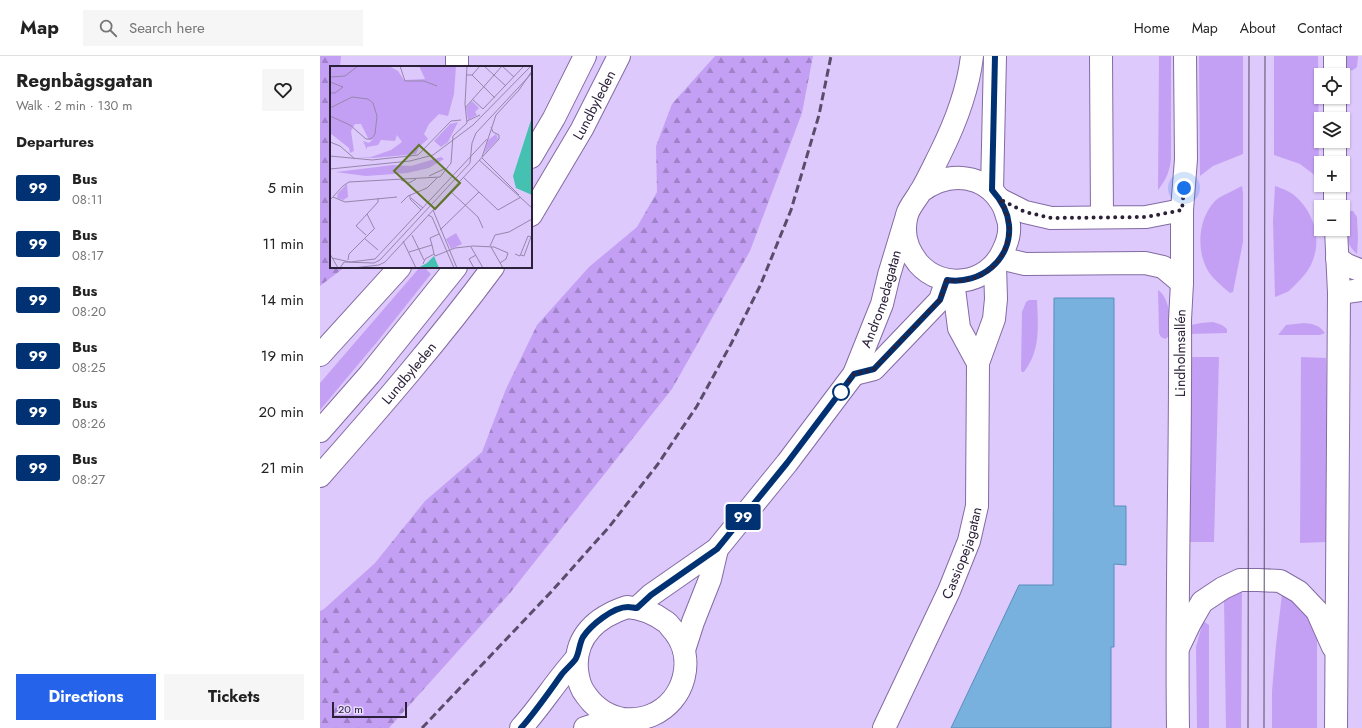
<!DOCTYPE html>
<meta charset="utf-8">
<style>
:root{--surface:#fff;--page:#f6f6f6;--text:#222;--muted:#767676;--line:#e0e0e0;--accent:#2563eb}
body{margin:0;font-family:Jost,sans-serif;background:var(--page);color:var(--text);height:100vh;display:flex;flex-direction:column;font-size:15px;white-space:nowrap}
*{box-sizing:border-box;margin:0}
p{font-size:13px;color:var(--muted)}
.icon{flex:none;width:22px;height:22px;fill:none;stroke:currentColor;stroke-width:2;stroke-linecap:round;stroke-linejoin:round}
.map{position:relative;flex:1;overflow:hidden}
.details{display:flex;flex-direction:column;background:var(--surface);width:320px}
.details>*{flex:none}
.badge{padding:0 8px;border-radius:3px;font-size:14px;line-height:26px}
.buttons{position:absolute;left:994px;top:12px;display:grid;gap:8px}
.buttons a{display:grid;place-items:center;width:36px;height:36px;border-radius:0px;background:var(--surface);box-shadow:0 1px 3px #0004;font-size:20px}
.scale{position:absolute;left:12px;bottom:10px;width:75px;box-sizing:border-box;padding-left:4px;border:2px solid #2b2139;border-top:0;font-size:11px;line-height:14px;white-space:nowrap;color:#2b2139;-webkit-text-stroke:3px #e8d9ff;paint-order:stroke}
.you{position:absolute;width:20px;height:20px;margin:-10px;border:3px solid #fff;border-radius:50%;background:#1a73e8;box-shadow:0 0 0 6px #1a73e833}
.map>.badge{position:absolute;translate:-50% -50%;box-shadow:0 0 0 2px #fff}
h2{padding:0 16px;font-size:15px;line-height:36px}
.round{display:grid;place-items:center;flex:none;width:42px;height:42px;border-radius:0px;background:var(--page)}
.headline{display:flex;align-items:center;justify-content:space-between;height:68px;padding:0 16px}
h1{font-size:19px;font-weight:700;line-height:30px}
.action{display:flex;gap:8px;margin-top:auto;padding:8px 16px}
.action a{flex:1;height:46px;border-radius:0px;background:var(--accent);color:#fff;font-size:16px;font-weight:700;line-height:46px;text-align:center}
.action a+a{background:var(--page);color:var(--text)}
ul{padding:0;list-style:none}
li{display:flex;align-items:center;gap:12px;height:56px;padding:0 16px}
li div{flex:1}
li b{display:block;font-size:15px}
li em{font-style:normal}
li .badge{min-width:44px;font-weight:700;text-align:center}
header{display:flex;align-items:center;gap:24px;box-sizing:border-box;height:56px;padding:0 20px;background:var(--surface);border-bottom:1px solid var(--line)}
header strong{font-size:19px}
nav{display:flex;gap:22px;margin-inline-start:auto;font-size:14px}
.search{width:280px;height:36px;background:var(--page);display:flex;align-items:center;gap:10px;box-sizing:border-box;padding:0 14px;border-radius:0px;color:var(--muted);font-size:15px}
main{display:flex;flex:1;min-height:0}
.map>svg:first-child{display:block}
</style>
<header>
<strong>Map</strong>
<div class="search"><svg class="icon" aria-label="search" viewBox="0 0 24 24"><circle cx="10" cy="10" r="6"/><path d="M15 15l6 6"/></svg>Search here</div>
<nav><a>Home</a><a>Map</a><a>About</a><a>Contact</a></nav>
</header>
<main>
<section class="details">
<div class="headline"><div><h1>Regnbågsgatan</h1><p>Walk · 2 min · 130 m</p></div><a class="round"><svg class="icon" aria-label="heart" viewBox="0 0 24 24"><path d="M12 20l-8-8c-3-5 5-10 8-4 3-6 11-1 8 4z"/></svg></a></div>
<h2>Departures</h2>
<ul>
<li><span class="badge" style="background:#003273;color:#fff">99</span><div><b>Bus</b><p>08:11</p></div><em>5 min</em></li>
<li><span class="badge" style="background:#003273;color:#fff">99</span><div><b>Bus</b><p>08:17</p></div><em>11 min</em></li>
<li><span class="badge" style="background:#003273;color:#fff">99</span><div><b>Bus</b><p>08:20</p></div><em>14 min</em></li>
<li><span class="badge" style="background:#003273;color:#fff">99</span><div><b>Bus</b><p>08:25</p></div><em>19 min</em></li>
<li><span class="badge" style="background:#003273;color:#fff">99</span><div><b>Bus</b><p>08:26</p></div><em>20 min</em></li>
<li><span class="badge" style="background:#003273;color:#fff">99</span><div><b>Bus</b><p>08:27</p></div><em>21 min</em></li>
</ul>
<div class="action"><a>Directions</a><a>Tickets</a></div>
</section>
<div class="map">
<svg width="1042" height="672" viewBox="0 0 1042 672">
<defs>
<pattern id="forest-firs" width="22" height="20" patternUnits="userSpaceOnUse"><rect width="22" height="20" fill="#c4a0f4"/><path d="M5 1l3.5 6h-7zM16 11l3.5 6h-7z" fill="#9f82c7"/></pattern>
</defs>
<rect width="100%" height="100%" fill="#ddc9fb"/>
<!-- green -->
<path fill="#c4a0f4" d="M839,0H851V102C850,115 846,124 838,134Z
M879,0H923V98L893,110L880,120Z
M954,0H998L999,119L997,121L980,108L954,99Z
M1025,0H1038L1037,11L1033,14L1028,15L1025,11Z
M922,130L923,137V186L913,236L910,237C902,230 894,224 888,215C876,194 878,163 895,145C900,140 915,134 922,130Z
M955,130C961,132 969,135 974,139C1001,162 1005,201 978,226C975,229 972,232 969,235C965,237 960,239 955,241L953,165Z
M1028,155H1033L1037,161L1038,182L1037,198C1024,188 1025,170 1028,155Z
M100,211H104L111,218L57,286L0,354V327Z
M838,234C850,242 850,264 852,277L848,281L845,283L841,281L839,277Z
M709,244H717C718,270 721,294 704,316H702L701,314L702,256L706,246Z
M893,266L902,269L907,273V277L869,278L871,269L881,267Z
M984,267C994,268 999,269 1005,277L1000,279H958L966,269Z
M869,301H899L894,486H868Z
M981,301L1006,302L1007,362L1006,486L980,487Z
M920,535H922L921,672H906L904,544Z
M962,538L971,541L990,563L997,581V672H952V635L956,589Z
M883,565L889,569V672H877L876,591Z"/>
<!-- forest -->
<path fill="url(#forest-firs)" d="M0,0H21L20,11H11V211H25L0,230Z
M395,0H493L482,57L430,195L352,333L190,537L69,672H0V555L4,553L55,507L105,445L162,396L186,333L217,269L269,211L317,171L337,136L336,90L352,48Z"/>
<!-- building -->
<path fill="#78b0de" stroke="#588fbb" d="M734,242H794V450H806V509L794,508V591H791V672H631L699,529H733Z"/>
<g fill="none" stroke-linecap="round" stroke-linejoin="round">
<!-- minor casing -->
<g stroke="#836ba3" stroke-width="24">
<g id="minor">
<path d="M781,0L782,161"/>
<path d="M1015,0V19"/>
<path d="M137,11V0"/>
<path d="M1015,41V63"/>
<path d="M1015,85V107"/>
<path d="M672,134L675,0"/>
<path d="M600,136C617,123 635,118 656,125C670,130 682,143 686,157C687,161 689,165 689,169C690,178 687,187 683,195C668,229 622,235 598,207C590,197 585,186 585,174C585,154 592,150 601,135C608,123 614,110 620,98C636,66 648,35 652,0"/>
<path d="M679,143L705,156L731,162L826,161L862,154"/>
<path d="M1015,151V129"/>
<path d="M680,202L705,208L825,207L843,211L862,227"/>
<path d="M1017,202L1027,209L1042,215"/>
<path d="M633,225L639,272L658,307"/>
<path d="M1019,237L1042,234"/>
<path d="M0,299L80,211"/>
<path d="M534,318L554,313L620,244L627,224"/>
<path d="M307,551C321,552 334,557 346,566C349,568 351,572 354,575C376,602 365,645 332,659C323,663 313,664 303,663C287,660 275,652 266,639C260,632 258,623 257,614C254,580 277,561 307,551Z"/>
<path id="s1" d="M317,552L331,539L397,493L467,407L534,318L562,248L569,219L585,166"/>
<path d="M859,590L870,567L882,546L903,532L920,524H938L960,525L979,536L997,555L1013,591"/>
<path d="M364,594L373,566L390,523L397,493"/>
<path d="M201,672C221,650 236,625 256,603"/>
<path d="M265,672L296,662"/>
<path id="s2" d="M564,672L629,535L649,485L657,450L658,307L674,263L676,243L675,209"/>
<path id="s3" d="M858,672C856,536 861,400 860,264L862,227V154L866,103L865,0"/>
<path d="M1016,672L1019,237L1016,173"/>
</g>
</g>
<!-- highway casing -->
<g stroke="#836ba3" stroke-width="24">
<g id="highway">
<path d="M211,101L234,62L265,0"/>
<path id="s4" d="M211,159L262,73L299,0"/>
<path d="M0,375L50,318L136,211"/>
<path id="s5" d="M0,420C60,352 119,284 173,211"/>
</g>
</g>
<!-- minor -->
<use href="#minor" stroke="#fff" stroke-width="22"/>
<!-- highway -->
<use href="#highway" stroke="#fff" stroke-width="22"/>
<!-- tram -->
<path stroke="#5a4d6c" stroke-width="1" d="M928,672L929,0
M944,672L945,0"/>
<!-- rail -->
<path stroke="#5a4d6c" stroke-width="3" stroke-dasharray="8 4" stroke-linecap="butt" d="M102,672L231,536L289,471L338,408L377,350L411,288L440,230L471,154L499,59L511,0"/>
</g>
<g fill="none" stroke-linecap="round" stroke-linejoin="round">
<!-- line casing -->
<g stroke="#fff" stroke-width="9">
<path id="line" d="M201,672C216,655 229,636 242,618C246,613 251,609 255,604C259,599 259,588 263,581C271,569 293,551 308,551C311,551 314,552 317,552L331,539L397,493L467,407L534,318L554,313L620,244L627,224C660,229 692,204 689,169C688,156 681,144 672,134L675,0"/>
</g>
<!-- line -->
<use href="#line" stroke="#003273" stroke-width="6"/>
<!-- walk -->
<path stroke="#2b2139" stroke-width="4" stroke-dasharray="0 7.2" d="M521,336L534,318L554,313L612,252L620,244L627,224C653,228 674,217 685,193C688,186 690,176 689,169C688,159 684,151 679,143L705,156L731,162L826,161L862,154L864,132"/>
</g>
<!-- markers -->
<circle fill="#fff" stroke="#003273" stroke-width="2" cx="521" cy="336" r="8"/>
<g text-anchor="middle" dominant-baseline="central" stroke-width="3.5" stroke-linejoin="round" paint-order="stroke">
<!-- street labels -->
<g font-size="14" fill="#2b2139" stroke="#e8d9ff">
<text stroke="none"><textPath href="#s4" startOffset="127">Lundbyleden</textPath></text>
<text stroke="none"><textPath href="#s1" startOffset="402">Andromedagatan</textPath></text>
<text stroke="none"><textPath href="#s3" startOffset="375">Lindholmsallén</textPath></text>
<text stroke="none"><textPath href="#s5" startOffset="136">Lundbyleden</textPath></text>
<text stroke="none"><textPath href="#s2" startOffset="192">Cassiopejagatan</textPath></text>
</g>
</g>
<!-- overview -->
<g transform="translate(10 10)">
<rect width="202" height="202" fill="#ddc9fb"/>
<path d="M142,35L149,42L145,46L147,49L138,54L136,42ZM128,56L118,76L111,81L104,75L120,58ZM166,68L168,73L154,88L158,74ZM17,118L18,131L13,134L7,132L8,127Z" fill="#c4a0f4"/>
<path d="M0,0H59L68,5L74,14L95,13L89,0H126L124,28L118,50L109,48L99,58L94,68L98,73L89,81L86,88L44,92L26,91H41L61,84L72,76L67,69L65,75L51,74L48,79L37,81V84L33,75L39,77L43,73L39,74L31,58H25L21,65L24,85L20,87L19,82L0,67ZM111,91L114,93L99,102L77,107L36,110L6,106L63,99L81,100Z" fill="#c4a0f4"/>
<path d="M66,4L75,16H92L102,19L104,24L95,35L78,30L75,21L61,12L63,6ZM126,167L132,178L121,183L116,173Z" fill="#c4a0f4"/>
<path d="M202,51V129L186,122L183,110ZM104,190L109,202H88L97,197Z" fill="#45c1b2"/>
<path fill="none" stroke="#9686ad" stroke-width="1" d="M70,0L75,15H94L107,20M154,0L176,20M172,0L184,11M136,9H142L165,32M142,9L150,0M0,11L15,10L28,0M0,16L13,21L5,27H0M142,33L153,43L194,0M0,42L22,31L38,33L43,37L47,50L45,68L41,73H36L20,59L0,50M135,42L172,0M137,55L150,49M0,76L10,80L25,93M0,90L42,94L88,89L121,55L131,54M152,91L166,49L189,24L202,5M152,92L189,129M149,94L202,142M0,103L80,95L103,89L143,59L201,0M99,110L114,103M133,111L168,144L191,131M71,114L79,117L86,113M120,125L148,151L153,162M80,129V133L91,144M3,131L15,136L67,131M81,132L93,142M0,134L13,120L19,116L110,111L121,97L123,70L137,57L135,38L137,0M71,137L78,130L97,122L107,112M103,144L127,202M37,148L44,162M98,149L102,151L124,202M110,164L149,126M36,169L26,160L48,136V132M82,169L94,194M34,172L48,184M73,175L86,202M102,179L100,172L109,168M160,180L165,169L179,166L202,153M141,181L153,202M161,181L173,202M79,186L102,179L104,188M0,188L8,202M185,188L190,190L198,170L201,171M191,189L194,190L202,168M2,192L20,196L45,193L157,73M18,194L19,188L45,162M93,198L95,193L104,188L105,190L125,182L143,180L164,181L178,187L176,193L170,197M10,202L14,196L44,197L50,194L140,97L142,77L146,67L202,7M23,202L49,199L55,196L169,73V69L163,66L161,61M144,202L139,193L146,189"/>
<path fill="#607627" fill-opacity="0.15" stroke="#607627" stroke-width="2" d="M89,79L130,117L105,143L64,105Z"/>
<rect width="202" height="202" fill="none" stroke="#2b2139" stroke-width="2"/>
</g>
</svg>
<div class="buttons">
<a><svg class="icon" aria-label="locate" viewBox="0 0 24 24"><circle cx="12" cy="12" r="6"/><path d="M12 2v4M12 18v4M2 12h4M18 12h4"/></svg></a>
<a><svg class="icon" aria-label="layers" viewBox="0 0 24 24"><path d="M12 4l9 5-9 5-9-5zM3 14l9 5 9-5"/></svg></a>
<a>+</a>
<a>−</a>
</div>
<div class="scale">20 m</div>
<div class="you" style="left:864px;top:132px"></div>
<b class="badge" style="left:423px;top:461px;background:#003273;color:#fff">99</b>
</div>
</main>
